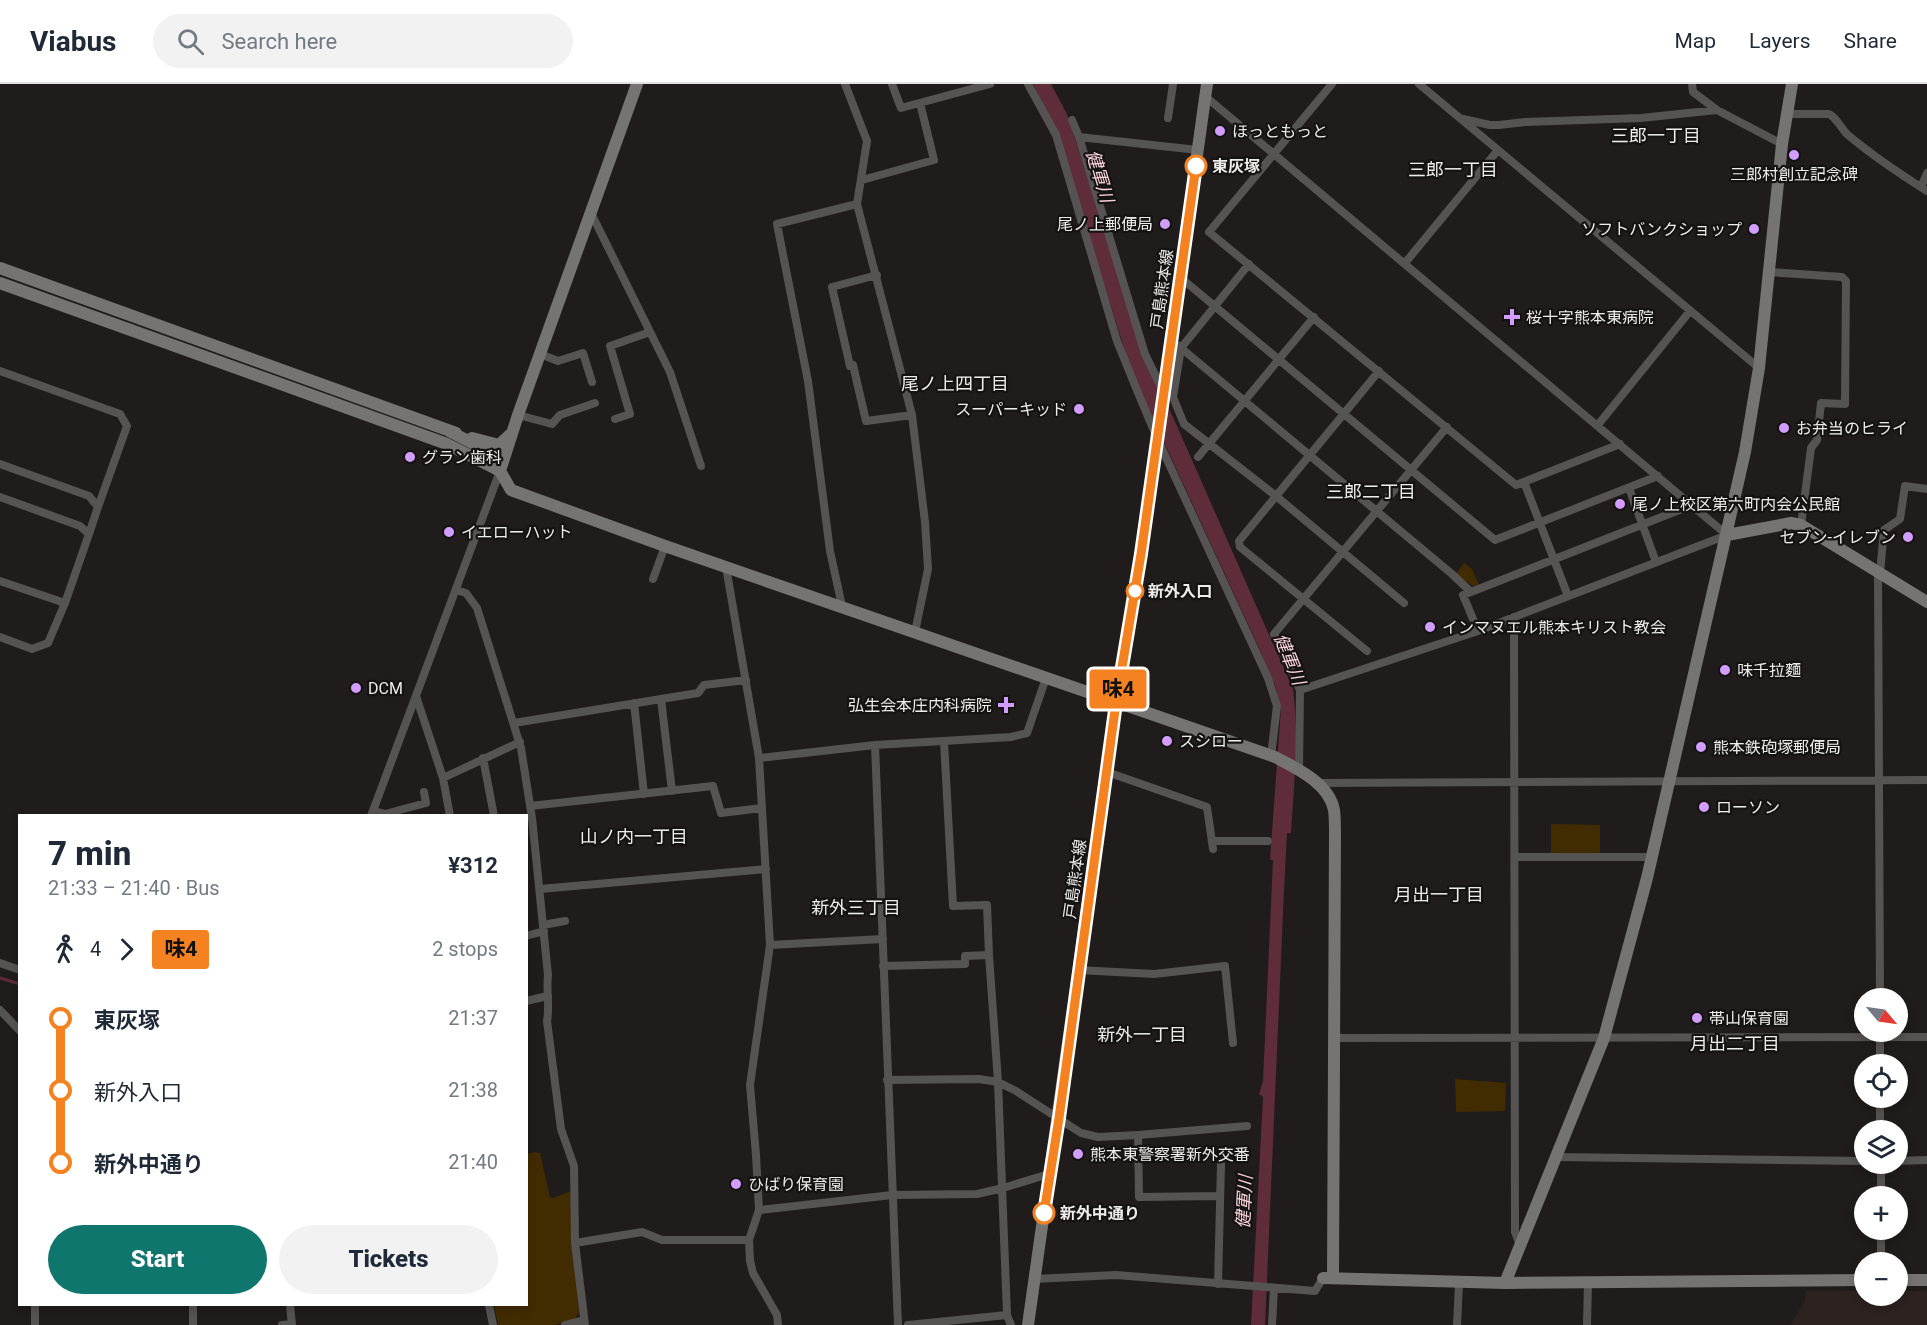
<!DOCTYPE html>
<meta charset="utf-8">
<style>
:root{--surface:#fff;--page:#f2f2f3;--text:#1f2937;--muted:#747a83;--line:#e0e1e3;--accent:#0f766e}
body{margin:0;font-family:Roboto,"Noto Sans JP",sans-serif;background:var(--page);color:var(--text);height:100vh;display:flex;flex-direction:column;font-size:22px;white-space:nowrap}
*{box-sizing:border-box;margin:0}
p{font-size:20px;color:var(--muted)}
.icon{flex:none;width:33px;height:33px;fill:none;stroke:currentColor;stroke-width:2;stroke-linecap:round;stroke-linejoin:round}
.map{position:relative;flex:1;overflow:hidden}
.drawer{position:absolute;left:18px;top:730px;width:510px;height:492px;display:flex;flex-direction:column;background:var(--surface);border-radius:0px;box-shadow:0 3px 9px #0003}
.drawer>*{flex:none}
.badge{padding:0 12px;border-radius:4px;font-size:21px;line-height:39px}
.needle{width:39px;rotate:119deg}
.controls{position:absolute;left:1854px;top:904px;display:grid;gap:12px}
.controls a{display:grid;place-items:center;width:54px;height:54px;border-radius:50%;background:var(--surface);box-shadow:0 3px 9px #0003;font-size:30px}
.map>.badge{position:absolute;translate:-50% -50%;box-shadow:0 0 0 3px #fff}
.legs{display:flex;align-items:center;gap:9px;height:66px;padding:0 30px;font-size:20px}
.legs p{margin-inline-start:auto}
.summary{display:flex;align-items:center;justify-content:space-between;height:102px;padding:0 30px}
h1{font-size:33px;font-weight:800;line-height:45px}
.action{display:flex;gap:12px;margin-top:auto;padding:12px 30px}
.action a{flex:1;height:69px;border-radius:36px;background:var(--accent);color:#fff;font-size:24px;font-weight:800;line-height:69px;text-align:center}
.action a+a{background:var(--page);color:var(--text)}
ul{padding:0 30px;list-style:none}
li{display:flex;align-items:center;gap:21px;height:72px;font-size:22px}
li i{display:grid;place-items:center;width:9px;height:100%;margin:0 8px;background:currentColor}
li i::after{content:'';width:15px;height:15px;margin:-8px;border:4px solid;border-radius:50%;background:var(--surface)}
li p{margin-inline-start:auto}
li:first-child i{background:linear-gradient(#0000 50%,currentColor 0)}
li:last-child i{background:linear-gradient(currentColor 50%,#0000 0)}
header{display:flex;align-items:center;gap:36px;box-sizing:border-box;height:84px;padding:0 30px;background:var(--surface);border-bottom:2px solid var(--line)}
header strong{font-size:28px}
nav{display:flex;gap:33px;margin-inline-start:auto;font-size:21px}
.search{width:420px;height:54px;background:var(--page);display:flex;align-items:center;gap:15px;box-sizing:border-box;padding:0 21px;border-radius:33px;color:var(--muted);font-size:22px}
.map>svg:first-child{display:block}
</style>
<header>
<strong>Viabus</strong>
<div class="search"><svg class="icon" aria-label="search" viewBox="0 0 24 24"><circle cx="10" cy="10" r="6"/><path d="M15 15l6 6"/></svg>Search here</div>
<nav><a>Map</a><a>Layers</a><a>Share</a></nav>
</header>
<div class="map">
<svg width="1927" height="1241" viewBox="0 0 1927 1241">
<rect width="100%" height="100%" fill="#1f1c1b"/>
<!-- built -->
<path fill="#2c2320" d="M1806,1207H1864V1212H1898V1207H1927V1241H1790L1804,1219Z"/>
<!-- green -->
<path fill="#412b00" d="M1464,479L1472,485L1479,501L1473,502L1456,490Z
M1551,740L1600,741V770H1551Z
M1455,995L1506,999L1505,1027L1456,1028Z
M535,1068L540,1069L550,1113L553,1114L571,1107L579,1228L575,1235L555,1241H498L494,1221H526L527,1070Z"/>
<!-- water -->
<path fill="#5f2c3a" d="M1033,0H1051L1067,30L1149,285L1173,333L1293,605C1299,653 1294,701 1291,749H1287L1284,806L1265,1241H1251L1263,1013L1259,1010L1263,997L1273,776H1270L1281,624L1275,601L1259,564L1132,289L1055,44Z"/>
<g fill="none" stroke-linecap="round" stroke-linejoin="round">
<!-- stream -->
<path stroke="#5f2c3a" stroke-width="3" d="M0,894L20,900"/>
<!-- street -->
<path stroke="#555453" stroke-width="8" d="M845,0L867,57L857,120L912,331L925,438L928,485L915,548
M892,0L901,24L990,0
M1028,0L1056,51L1117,257L1136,304L1157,354L1268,594L1277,622L1271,672
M1332,0L1209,148L1516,401L1620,360
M1419,0L1759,284
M1692,0L1693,8L1717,26L1782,60
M1206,13L1727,451L1478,547L1300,606
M1787,30H1829C1838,35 1841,45 1848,51C1873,72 1900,90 1927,107
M1168,34L1173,0
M1463,35L1490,41H1499L1525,38L1641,34L1717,26
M1072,36L1079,53L1145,270L1163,307
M1079,53L1198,66
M862,96L934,76L920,19
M1921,103L1927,89
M591,129L670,288L701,382
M1405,179L1498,66
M1249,180L1181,264L1452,490L1471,508L1692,421
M1769,188L1842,193L1846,197L1845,320L1821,319L1817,356L1811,364L1801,441
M1181,194L1495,456L1658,392
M1179,262L1181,264L1173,313L1184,340L1276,412L1404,519
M540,270L558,277L583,269L592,298
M853,281L866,337L912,331
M850,282L832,203L877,191
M0,287L120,330L127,342L98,423
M518,331L552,340L560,331L595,319
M615,335L630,330L610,262L650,248
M1597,342L1690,227
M1198,373L1314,233
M0,380L89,412L98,423L89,450
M1524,398L1568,512
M1629,404L1656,478
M0,413L80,442L89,450L65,519
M726,483L759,674L770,861L750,1001L756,1071L759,1126L749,1156L750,1177L753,1189L777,1231L778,1241
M1878,488L1880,915
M1880,489L1884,446L1900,435L1905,402L1927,405
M653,495L665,462
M0,497L65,519L48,559L32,565L0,553
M456,506L466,509L477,524L521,664L532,734L548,891C546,907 550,921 547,937L561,1045L574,1082L575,1159L585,1241
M1471,508L1463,511L1478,547
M842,522L830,467L808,297L777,140L857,120
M1514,533L1515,1148L1520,1161
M1367,567L1240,463L1239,457L1379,287
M416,612L443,694L450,732
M661,615L672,707
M634,619L644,710
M514,639L698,609L704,601L746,596
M944,657L953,822L987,821L989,871
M875,661L898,1241
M483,674L494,732
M759,674L875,661L1011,653L1027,649L1046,594
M1299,686L1300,606L1274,550L1447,343
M1107,688L1207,723L1213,765
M443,694L520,658
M1316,699L1927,696
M530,722L713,702L721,729L762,724
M373,727L385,730L426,719L424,708
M371,732L500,387
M1212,757H1268
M1515,773H1652
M540,805L766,785
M543,841L565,837
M526,852L544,847
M770,861L883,855
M0,879L20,886
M883,882L965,880V872L989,871L998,998L1007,1231L1011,1241
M1078,886L1154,890L1225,882L1233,959
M526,917L548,912
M0,926L20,947
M1880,948V981
M1334,954L1927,953
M887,996L979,995L998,998L1016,1007L1081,1049L1098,1053L1138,1051L1139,1113L1220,1112
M1880,1014V1047
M1138,1051L1247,1042
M1556,1073L1864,1077
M1898,1077L1927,1076
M1881,1080V1113
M759,1126L892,1111L977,1110L1003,1104L1049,1090
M1881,1146V1179
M575,1159L642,1148L662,1156H749
M1035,1195L1116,1191L1315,1207L1323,1194
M1218,1200L1221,1080
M290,1221L292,1241
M489,1221L493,1241
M35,1241V1221
M193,1241V1221
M282,1241L292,1240
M565,1241L584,1236
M908,1241L1007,1231
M1272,1241L1274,1204
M1457,1241L1459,1199
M1587,1241L1588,1199"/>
<!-- secondary -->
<path stroke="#757472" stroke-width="12" d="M0,184L456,349
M0,199L447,360L500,387
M449,347L495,371L500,387L511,406L665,462L1275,673C1296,684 1329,699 1334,726C1335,733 1335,742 1335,750L1333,1194
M472,354L499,361L512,349
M500,387L518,331L637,0
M1727,451L1791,439L1801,441L1927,518
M1323,1194L1505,1199L1864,1196
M1898,1196H1927
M1505,1199L1604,954L1647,794L1745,368L1759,284L1782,60L1792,0
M1028,1241L1116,619L1141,470L1207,0"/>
</g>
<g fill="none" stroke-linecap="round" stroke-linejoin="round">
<!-- line-1 casing -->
<g stroke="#fff" stroke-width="14">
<path id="line-1" d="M1044,1129L1059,1034L1116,619L1141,470L1196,82"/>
</g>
<!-- line-1 -->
<use href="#line-1" stroke="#f58220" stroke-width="9"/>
</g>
<!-- markers -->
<g fill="#d19dfe" stroke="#151312" stroke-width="2">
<circle cx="1220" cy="47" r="6"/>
<circle cx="1794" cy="71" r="6"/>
<circle cx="1165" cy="140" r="6"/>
<circle cx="1754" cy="145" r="6"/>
<path d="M1509 224h6v6h6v6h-6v6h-6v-6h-6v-6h6z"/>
<circle cx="1079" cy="325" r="6"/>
<circle cx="1784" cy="344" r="6"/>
<circle cx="410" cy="373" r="6"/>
<circle cx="1620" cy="420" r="6"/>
<circle cx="449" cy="448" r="6"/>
<circle cx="1908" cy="453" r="6"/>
<circle cx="1430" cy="543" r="6"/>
<circle cx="1725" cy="586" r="6"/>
<circle cx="356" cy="604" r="6"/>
<path d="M1003 612h6v6h6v6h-6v6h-6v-6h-6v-6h6z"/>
<circle cx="1167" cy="657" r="6"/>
<circle cx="1701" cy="663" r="6"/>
<circle cx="1704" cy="723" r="6"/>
<circle cx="1697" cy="934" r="6"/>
<circle cx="1078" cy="1070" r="6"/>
<circle cx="736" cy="1100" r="6"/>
</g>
<g fill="#fff" stroke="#f58220" stroke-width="3">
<circle cx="1196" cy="82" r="10"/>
<circle cx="1135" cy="507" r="8"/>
<circle cx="1044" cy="1129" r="10"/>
</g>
<g text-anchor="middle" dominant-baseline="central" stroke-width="4.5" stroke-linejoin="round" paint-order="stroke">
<!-- poi labels -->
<g font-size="16" fill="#edeceb" stroke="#151312" text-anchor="start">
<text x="1232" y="47">ほっともっと</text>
<text x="1794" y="90" text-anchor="middle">三郎村創立記念碑</text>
<text x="1153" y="140" text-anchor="end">尾ノ上郵便局</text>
<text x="1742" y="145" text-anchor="end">ソフトバンクショップ</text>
<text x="1526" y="233">桜十字熊本東病院</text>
<text x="1067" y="325" text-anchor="end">スーパーキッド</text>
<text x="1796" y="344">お弁当のヒライ</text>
<text x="422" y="373">グラン歯科</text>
<text x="1632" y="420">尾ノ上校区第六町内会公民館</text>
<text x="461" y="448">イエローハット</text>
<text x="1896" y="453" text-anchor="end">セブン-イレブン</text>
<text x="1442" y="543">インマヌエル熊本キリスト教会</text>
<text x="1737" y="586">味千拉麵</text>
<text x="368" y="604">DCM</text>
<text x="992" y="621" text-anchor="end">弘生会本庄内科病院</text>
<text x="1179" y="657">スシロー</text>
<text x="1713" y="663">熊本鉄砲塚郵便局</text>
<text x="1716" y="723">ローソン</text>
<text x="1709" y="934">帯山保育園</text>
<text x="1090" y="1070">熊本東警察署新外交番</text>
<text x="748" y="1100">ひばり保育園</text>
</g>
<!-- stop labels -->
<g font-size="16" font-weight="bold" fill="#edeceb" stroke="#151312" text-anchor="start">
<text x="1212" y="82">東灰塚</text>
<text x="1148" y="507">新外入口</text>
<text x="1060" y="1129">新外中通り</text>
</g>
<!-- street labels -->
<g font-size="16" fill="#edeceb" stroke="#151312">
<text transform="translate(1162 205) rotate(-82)">戸島熊本線</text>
<text transform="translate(1075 795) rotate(-82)">戸島熊本線</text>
</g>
<!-- neighbourhood labels -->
<g font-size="18" fill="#edeceb" stroke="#151312">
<text x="1656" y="51">三郎一丁目</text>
<text x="1453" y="85">三郎一丁目</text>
<text x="955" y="299">尾ノ上四丁目</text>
<text x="1371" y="407">三郎二丁目</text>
<text x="634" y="752">山ノ内一丁目</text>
<text x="1439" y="810">月出一丁目</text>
<text x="856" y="823">新外三丁目</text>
<text x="1142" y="950">新外一丁目</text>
<text x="1735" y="959">月出二丁目</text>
</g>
<!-- water labels -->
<g font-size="18" font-style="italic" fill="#f7d2d9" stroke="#151312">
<text transform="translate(1100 92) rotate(73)">健軍川</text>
<text transform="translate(1290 575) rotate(68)">健軍川</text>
<text transform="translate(1244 1118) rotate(-87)">健軍川</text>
</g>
</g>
</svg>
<div class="controls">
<a><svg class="needle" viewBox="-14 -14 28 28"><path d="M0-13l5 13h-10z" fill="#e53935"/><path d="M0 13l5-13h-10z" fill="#747a83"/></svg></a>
<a><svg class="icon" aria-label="locate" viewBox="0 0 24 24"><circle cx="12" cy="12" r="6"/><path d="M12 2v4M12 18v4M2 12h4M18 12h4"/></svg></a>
<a><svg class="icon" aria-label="layers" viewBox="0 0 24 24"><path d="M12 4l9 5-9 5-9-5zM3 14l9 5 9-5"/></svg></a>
<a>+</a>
<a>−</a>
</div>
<b class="badge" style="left:1118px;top:605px;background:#f58220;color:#111">味4</b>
<section class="drawer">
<div class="summary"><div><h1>7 min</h1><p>21:33 – 21:40 · Bus</p></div><b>¥312</b></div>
<div class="legs"><svg class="icon" aria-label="walk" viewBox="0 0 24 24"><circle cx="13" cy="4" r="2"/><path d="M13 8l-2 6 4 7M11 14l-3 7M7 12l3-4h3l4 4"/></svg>4<svg class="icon" aria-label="forward" viewBox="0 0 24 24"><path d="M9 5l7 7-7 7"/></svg><b class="badge" style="background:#f58220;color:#111">味4</b><p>2 stops</p></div>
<ul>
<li><i style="color:#f58220"></i><b>東灰塚</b><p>21:37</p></li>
<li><i style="color:#f58220"></i><span>新外入口</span><p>21:38</p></li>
<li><i style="color:#f58220"></i><b>新外中通り</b><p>21:40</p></li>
</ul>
<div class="action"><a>Start</a><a>Tickets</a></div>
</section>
</div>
